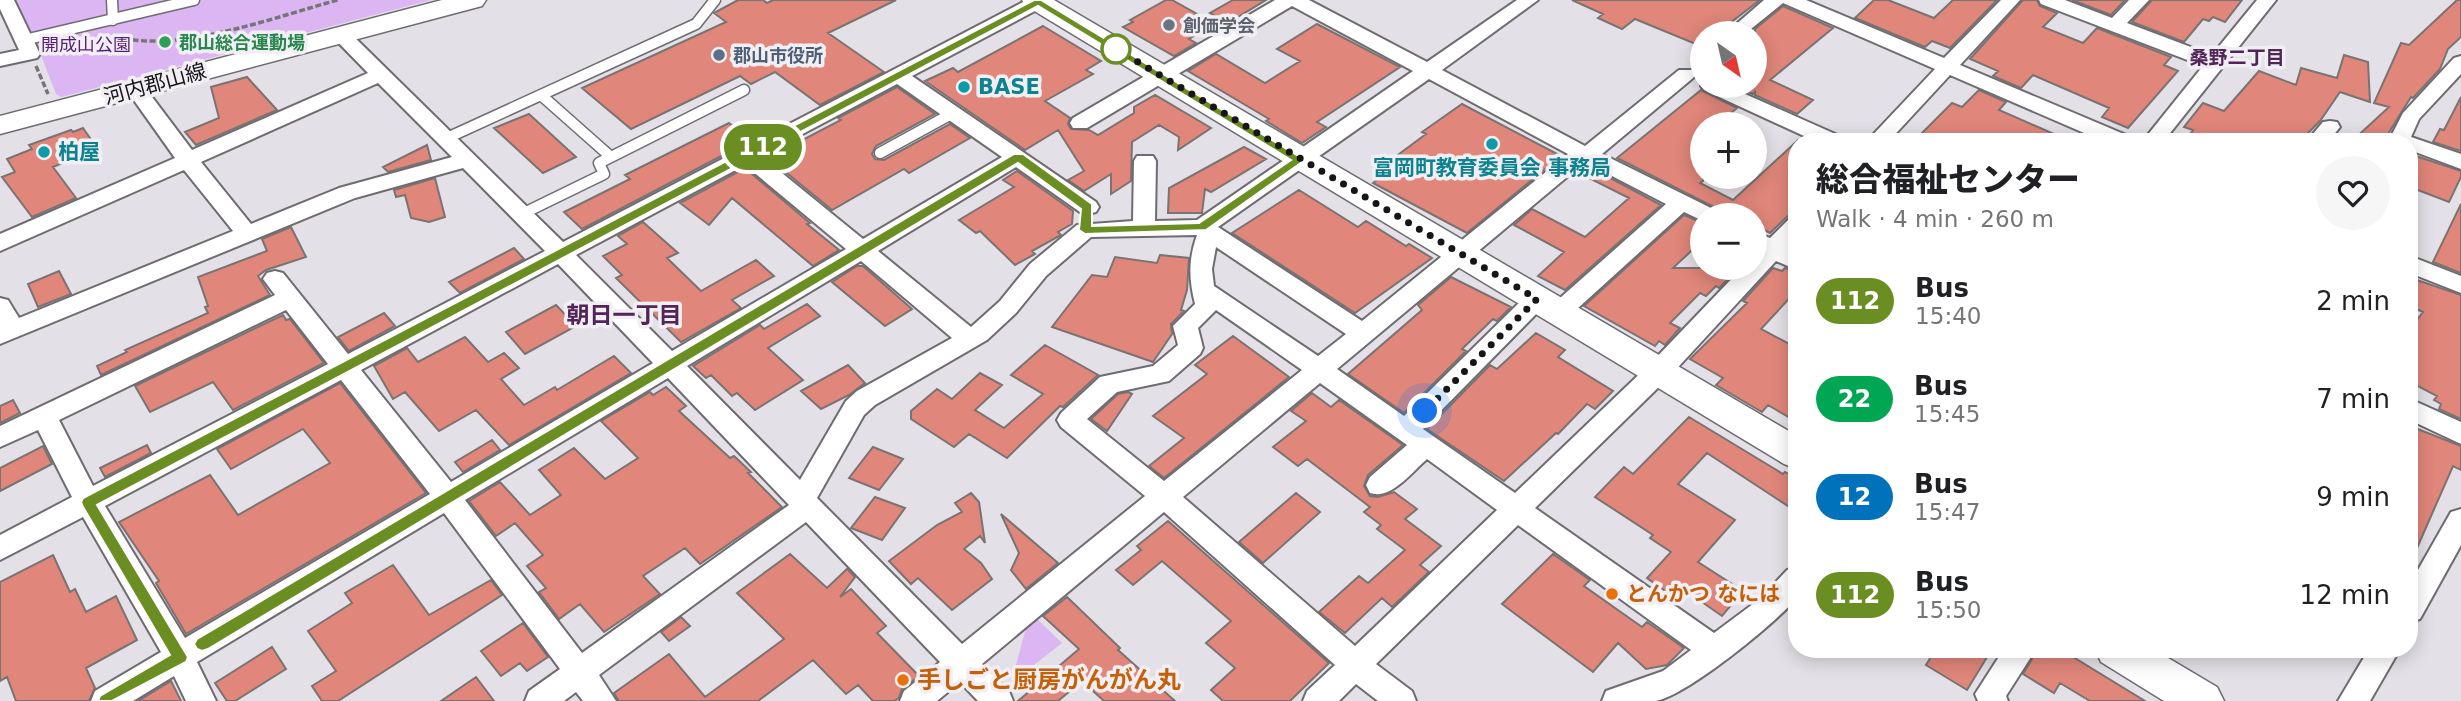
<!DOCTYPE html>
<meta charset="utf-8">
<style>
:root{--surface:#fff;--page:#f6f6f6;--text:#202124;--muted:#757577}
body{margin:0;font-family:"DejaVu Sans","Noto Sans JP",sans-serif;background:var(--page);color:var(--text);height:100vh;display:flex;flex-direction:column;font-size:26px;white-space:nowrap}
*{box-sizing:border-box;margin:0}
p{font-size:23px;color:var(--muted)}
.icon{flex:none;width:38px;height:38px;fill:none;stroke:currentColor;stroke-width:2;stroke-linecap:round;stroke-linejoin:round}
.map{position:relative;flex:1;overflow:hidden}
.drawer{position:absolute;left:1788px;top:133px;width:630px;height:525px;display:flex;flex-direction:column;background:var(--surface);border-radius:28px;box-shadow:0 4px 18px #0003}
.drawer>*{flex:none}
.badge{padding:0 14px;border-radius:23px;font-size:24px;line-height:46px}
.needle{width:46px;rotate:146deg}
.fabs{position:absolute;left:1690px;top:21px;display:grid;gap:14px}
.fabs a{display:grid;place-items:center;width:77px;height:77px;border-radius:50%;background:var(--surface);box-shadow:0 4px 18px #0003;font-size:35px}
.you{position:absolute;width:35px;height:35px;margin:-18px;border:5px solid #fff;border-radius:50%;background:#1a73e8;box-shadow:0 0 0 10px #1a73e833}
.map>.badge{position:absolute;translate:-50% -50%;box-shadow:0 0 0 4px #fff}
.round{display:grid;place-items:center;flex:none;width:74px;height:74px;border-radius:37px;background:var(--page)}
.headline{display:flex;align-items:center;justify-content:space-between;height:119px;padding:0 28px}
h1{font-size:33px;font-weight:800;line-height:52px}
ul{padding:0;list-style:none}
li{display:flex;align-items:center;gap:21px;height:98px;padding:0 28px}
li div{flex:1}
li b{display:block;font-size:26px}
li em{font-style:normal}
li .badge{min-width:77px;font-weight:700;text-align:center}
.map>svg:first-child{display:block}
</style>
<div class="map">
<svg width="2461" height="701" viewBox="0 0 2461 701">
<rect width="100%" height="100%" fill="#e4e0e7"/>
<!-- green -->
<path fill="#dbb6f2" d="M13,0H431L61,97L56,94L39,50Z
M1035,617L1062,643L1011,683L1028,621Z"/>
<!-- building -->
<path fill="#e0867a" stroke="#7b7372" stroke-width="2" d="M738,0H763L767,3L773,0H896L828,33L884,72L820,105L775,72L751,84L740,76L631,129L582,88L726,22L714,13Z
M1166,0H1172L1215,24L1189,39L1196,43L1174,56L1123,27L1133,22L1130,20Z
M1233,0H1266L1228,23L1210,13Z
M1572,0H1760L1717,33H1703V47L1635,19L1622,29L1598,18L1603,14Z
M1874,0H1888L1934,18L1953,0H1997L1950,48L1932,41L1925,47L1855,18Z
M2023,0H2037L2040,6L2057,13L2043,27L2083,43L2097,28L2171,57L2164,65L2178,71L2128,128L2102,117L2109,108L2033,75L2021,88L1993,76L1998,71L1970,59Z
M2072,0H2125L2111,15Z
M2152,0H2242L2225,22L2213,17L2209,21L2203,19L2184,42L2132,22Z
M2457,0H2461V37L2448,49L2440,69L2413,98L2411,97L2383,142H2351L2389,107L2374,103L2401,43L2409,45Z
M1783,6L1833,28L1770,80L1813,100L1797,114L1755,95V92L1753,94L1733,86H1755V29Z
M1317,24L1400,67L1317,122L1326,127L1302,143L1266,121L1269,119L1188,71L1216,54L1265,83L1300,61L1277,49Z
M1043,26L1101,61L1086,70L1093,74L1045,101L1070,118L1068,124L1071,129L1089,130L1098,135L1134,113V107L1155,95L1211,128L1178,150L1179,137L1159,125L1132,142L1131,181L1111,194V174L1084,191L1068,180L1084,171L1058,130L1025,150L925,81L953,68L958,72Z
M2344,55L2368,62L2370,102L2340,92L2320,121L2299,142H2185L2193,130L2184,127L2203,103L2224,111L2259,71L2296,85L2301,68L2337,78Z
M247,77L277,110L196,145L185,132L219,118L211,87Z
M897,87L935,114L876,146L872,154L875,159L884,160L950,124L970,138L909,173L904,169L832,210L766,156H772L841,120L838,118Z
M1701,90L1737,108L1718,124H1703V181L1700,183L1733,200L1797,141V207L1770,233L1755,225V215H1721L1716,208L1617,158Z
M1979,90L2006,102L1999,110L2072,142H1913L1952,103L1962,107Z
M2461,97V151L2433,142L2440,129L2444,130Z
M1462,104L1561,156L1467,233L1373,183L1382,176L1375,172L1426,134L1422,132Z
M529,114L576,157L543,173L494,128Z
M729,123L752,140L582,229L564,212L630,179L625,175Z
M83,128L97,148L53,167L76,198L32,217L2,177L15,172L7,159L32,149L29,145L71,130L73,132Z
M427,145L431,160L388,172L383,167Z
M1244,147L1266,159L1211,192L1205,189L1202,213H1168L1169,188Z
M2416,156L2461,171V177L2449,202L2410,187V168Z
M745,168L810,223L807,224L839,250L813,266L732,198L709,225L680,203Z
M1017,171L1073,211L1072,224L1058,232L1061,235L1032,251L1035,254L1015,265L980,231L976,233L959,220L1014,187L1003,180Z
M1599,172L1661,205L1565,290L1538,276L1564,252L1514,225L1532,209L1585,237L1629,198L1591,179Z
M435,178L445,217L429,222L411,218L405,195L396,197L394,190Z
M1299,190L1358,227L1366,221L1406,246L1409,244L1432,258L1355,313L1232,233Z
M2461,204V273L2433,262Z
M1684,215L1703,223V240L1673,268H1739L1719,288L1716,286L1706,296L1700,293L1670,323L1680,328L1665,345L1659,341L1655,346L1584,306Z
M643,222L678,253L667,258L701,291L756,260L774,276L732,300L741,308L681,342L616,278L622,275L603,256L627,244L618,236Z
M291,227L306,257L266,270L258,276L270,295L101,375L97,366L127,352L125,350L208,313L205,307L208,306L198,277L267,251L262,239Z
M514,248L524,259L460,293L449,282Z
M1160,255L1189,258L1187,290L1181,310L1184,311L1171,324L1172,334L1153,362L1052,327L1092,275L1107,277L1115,257L1157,263Z
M857,266H863L912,309L885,326L832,282Z
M1773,268L1782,271L1785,268L1797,273V290L1761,329L1797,348V422L1768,405L1762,412L1716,385L1723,378L1690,359L1747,303L1743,301Z
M59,271L71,294L38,307L28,284Z
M1451,277L1511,307L1497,321L1493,319L1462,349L1466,351L1404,413L1348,374L1422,310L1418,305Z
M2417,280L2461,295V419L2439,409L2441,404L2434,400L2437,396L2410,382V329L2423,312L2410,306V289Z
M807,304L820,316L768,348L803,380L755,410L737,393L732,396L711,375L706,378L693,366L760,325L764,329Z
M556,305L576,326L525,354L506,332Z
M384,313L395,326L349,351L338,337Z
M283,315L286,320L290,319L324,363L233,410L213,382L150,412L135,386Z
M1536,333L1565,350L1558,357L1613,391L1595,409L1587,404L1558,434L1556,433L1504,481L1427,429L1490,365L1497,369Z
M1233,336L1289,377L1164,478L1149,466L1184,438L1153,416L1207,374L1195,365Z
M465,337L488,362L504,353L519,368L501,379L524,405L555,387L557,390L614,356L631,373L509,445L476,410L439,431L405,392L393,399L374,366L407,348L418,362Z
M1045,345L1098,375L1063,407L1060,406L1007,458L969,434L954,447L911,419V411L937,389L952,399L980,373L1002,385L975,410L1004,428L1043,394L1011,375Z
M848,365L865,383L849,395L821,409L801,391Z
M340,383L426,493L186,634L156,583L159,581L119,522L210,475L238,515L330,463L303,429L231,469L217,449Z
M666,387L686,406L679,411L730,458L734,456L751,472L748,473L782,507L700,564L685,548L643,576L660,594L604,632L580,604L559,619L539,592L546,588L527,566L543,555L515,523L496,536L469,501L500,482L530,515L561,495L539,470L574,448L605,479L638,458L601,421L650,392L653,395Z
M1128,392L1132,394L1107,431L1091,419L1118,394Z
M1312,393L1331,407L1339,400L1403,445L1368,475L1364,486L1370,496L1378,497L1394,492L1417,509L1405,519L1441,546L1420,565L1429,572L1392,607L1382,598L1345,633L1319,612L1359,576L1368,583L1405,550L1377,529L1381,525L1364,512L1370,507L1307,459L1298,466L1273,447L1306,421L1291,411Z
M13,400L20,413L0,423V406Z
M1689,417L1783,474L1785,472L1797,479V512L1707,453L1678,484L1735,520L1698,562L1743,591L1722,616L1689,593L1681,602L1647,578L1671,552L1650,538L1653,535L1595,497L1624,467L1633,474Z
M2410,426L2461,446V470L2453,466L2410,564Z
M492,440L500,450L463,472L455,462Z
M147,445L151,453L105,477L100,468Z
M43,446L52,464L0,491V468Z
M873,447L903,459L879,490L849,478Z
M971,493L979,502L985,543L980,536L964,549L981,563L992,579L952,610L918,578L911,584L889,561L937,525L962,512L955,503Z
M1296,493L1320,512L1263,563L1239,542Z
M875,497L905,508L882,540L851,528Z
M1001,514L1058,563L1026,589L1011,570L1019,553Z
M1168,521L1329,663L1290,701H1223L1211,690L1235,668L1206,643L1231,621L1162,561L1133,585L1116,570L1141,550L1137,546Z
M790,554L827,588L847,569L855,577L840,597L851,589L886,626L877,633L919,676L902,689L899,698L894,701H873L858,685L846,694L813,660L758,701H619L614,693L669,654L705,697L784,639L737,593Z
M1553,554L1590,580L1584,586L1642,627L1647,622L1684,648L1667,665L1646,669L1618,643L1593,672L1502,604Z
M53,555L70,592L75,589L86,612L116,596L137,640L86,668L95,688L89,701H16L7,677L0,681V582Z
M393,565L429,615L491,580L502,595L338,701H322L312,686L336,671L308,631L352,603L345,593Z
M1067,597L1120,648L1118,650L1175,701H1104L1082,681L1058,701H1018L1079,649L1043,616Z
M681,617L690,626L669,641L661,632Z
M523,623L548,657L527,671L520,663L501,676L481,651Z
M272,647L286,669L235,701H227L215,683Z
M1936,649H1992L1967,690L1926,665Z
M2038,649H2060L2145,701H2090L2060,683L2054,693L2023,674Z
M476,677L494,701H441Z
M171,681L181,701H138Z"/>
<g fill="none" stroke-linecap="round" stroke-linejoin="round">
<!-- lane casing -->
<g stroke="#6e6b71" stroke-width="13">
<path id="lane" d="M112,0L113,20
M24,40L194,0
M541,95L611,157
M447,138L696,24L715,0
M880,153L953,113
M522,214L604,174L599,163L744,90"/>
</g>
<!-- street casing -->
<g stroke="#6e6b71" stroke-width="4">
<path id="street" d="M0,0H14L40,54L37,58L0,66V54L19,50L0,9Z
M1027,0H1050L1048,4L912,76L1096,202L1099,207L1096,212L1088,214L1080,212L1016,167L878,251L971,327L1000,301L1030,264L1077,225L1133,221L1134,161L1137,156H1153L1156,161L1155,221L1197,220L1413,71L1292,6L1087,128H1073L1070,123L1073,118L1275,0H1309L1427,62L1517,0H1538L1442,70L1585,146L1679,70H1693L1696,74L1693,78L1602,154L1715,210L1718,215H1703V221L1684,212L1567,318L1559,320L1551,318L1547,312L1551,306L1666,204L1585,162L1337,369L1404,416L1529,293L1537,291L1545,293L1549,299L1545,305L1423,429L1515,493L1651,363L1742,268H1755V254L1758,251L1755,250V232L1770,238L1789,219L1797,217V238L1788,248L1797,252V270L1776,261L1669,377L1535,508L1714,633L1761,598L1787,570L1797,566V598C1773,625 1689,694 1656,701C1639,701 1619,701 1602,701L1606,691L1663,671L1691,650L1518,525L1376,664L1412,691L1416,701H1378L1356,684L1339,701H1303L1307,691L1335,665L1164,512L982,664L1009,691L1013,701H978L960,682L937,701H900L904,691L940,662L806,522L599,675L616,701H583L576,692L564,701H525L529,691L560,669L444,513L197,662L216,701H186L174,676L133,701H91L95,691L161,652L83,517L0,560V535L72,497L38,430L0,447V426L275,295L263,279L267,273L275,271L283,273L348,354L545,251L463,168L355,198L0,344V298L8,300L19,318L233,231L184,170L0,251V234L175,158L126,89L129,85H143L192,150L368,73L330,34L333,30H347L563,242ZM1429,79L1568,154L1362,321L1218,227ZM378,83L452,157L339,188L251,224L201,162ZM897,84L1002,157L863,239L761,156ZM745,165L846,249L672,351L576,255ZM1197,235C1188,260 1189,280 1195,304L1173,326L1178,345L1153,366L1100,377L1061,413L1057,420L1061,427L1145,496L962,644L817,498L864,415L875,405L987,340L1016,313L1046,276L1091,237ZM1216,247L1346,334L1318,356L1214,286L1212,269ZM861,261L952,338L857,391L846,401L800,480L687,366ZM558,264L653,363L451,482L361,370ZM286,310L328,364L93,486L59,420ZM1216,310L1302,370L1164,481L1087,419L1117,392L1169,381L1200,354L1203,348L1198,328ZM668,378L789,505L582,653L465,500ZM341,380L430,494L185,638L105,506ZM1320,383L1407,445L1370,477L1366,485L1370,493C1391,500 1411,473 1427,459L1497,510L1355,646L1183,497Z
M1764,0H1806L1944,58L2001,0H2020L1960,65L2131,137L2134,142H2105L1950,75L1888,142H1866L1935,69L1783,3L1746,33H1726Z
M2039,0H2065L2112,18L2129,0H2149L2127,23L2212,55L2257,0H2276L2163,142H2142L2203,66L2041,4Z
M2461,56V74L2419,119L2411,137L2461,154V169L2410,150V142H2388L2403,113L2454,58Z
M1703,83V86H1727L1842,137L1845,142H1817L1704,90L1701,86Z
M2330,121L2337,122L2340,127L2328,142H2306L2323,122Z
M2410,256L2461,276V293L2410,273Z
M2410,399L2461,422V444L2410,420Z
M2461,509V545L2420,619L2410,622V584L2451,512Z
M2004,649H2036L2006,696L2008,701H1978L1975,694Z
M2369,649H2400L2370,701H2338Z"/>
</g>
<!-- secondary casing -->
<g stroke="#6e6b71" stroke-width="3">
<path id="secondary" d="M442,0H486L482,6L0,134V116Z
M1022,0H1054L1797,436V469L1784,464L1026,6Z
M2095,649H2153L2217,687L2224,701H2164L2101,662Z"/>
</g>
<!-- path -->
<path stroke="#777479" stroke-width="3.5" stroke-dasharray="6 2.5" stroke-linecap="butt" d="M116,36C176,55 277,16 338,0
M36,66L48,94"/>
<!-- lane -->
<use href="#lane" stroke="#fff" stroke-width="10"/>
<!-- street -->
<use href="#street" fill="#fff" fill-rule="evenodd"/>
<!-- secondary -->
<use href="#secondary" fill="#fff" fill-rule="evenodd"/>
</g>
<!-- line -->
<path fill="#6b8e23" stroke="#fff" stroke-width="2" d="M1034,0H1041L1305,160L1206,230L1085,234L1079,230L1081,209L1018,163L208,649L202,651L197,649L194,644L197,639L1014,154H1023L1092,204V226L1199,223L1291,160L1038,6L97,505L188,657L186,662L112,701H98L100,696L170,655L83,507L81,502L83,498Z"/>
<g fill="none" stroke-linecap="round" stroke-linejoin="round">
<!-- walk -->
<path stroke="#171517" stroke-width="7" stroke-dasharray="0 12.6" d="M1116,49L1537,299L1425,411"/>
</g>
<!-- markers -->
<circle fill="#6b7280" stroke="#f1eef4" stroke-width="2.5" cx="1169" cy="25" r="7"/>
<circle fill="#2e9e5b" stroke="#f1eef4" stroke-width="2.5" cx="165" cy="42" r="7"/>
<circle fill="#fff" stroke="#6b8e23" stroke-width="3.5" cx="1116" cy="49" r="14"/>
<circle fill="#5c6f8a" stroke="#f1eef4" stroke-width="2.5" cx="719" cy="55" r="7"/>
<g fill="#0f9aa8" stroke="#f1eef4" stroke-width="2.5">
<circle cx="964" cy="87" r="7"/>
<circle cx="1492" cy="144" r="7"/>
<circle cx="44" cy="152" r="7"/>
</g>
<g fill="#e8710a" stroke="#f1eef4" stroke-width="2.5">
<circle cx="1612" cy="594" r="7"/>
<circle cx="903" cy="680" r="7"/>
</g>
<g text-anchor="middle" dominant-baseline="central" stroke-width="7" stroke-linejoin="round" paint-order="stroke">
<!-- far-worship labels -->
<g font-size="18" font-weight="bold" fill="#5b616d" stroke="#f1eef4" text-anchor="start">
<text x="1183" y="25">創価学会</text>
</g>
<!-- far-leisure labels -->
<g font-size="18" font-weight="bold" fill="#27864d" stroke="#f1eef4" text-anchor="start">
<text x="179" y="42">郡山総合運動場</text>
</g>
<!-- far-park labels -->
<g font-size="18" fill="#581f74" stroke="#f1eef4">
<text x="86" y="44">開成山公園</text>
</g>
<!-- far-service labels -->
<g font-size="18" font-weight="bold" fill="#4e5e75" stroke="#f1eef4" text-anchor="start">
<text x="733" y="55">郡山市役所</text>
</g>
<!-- far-neighbourhood labels -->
<g font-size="19" font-weight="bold" fill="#512558" stroke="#f1eef4">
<text x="2237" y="57">桑野二丁目</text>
</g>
<!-- street labels -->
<g font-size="21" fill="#171517" stroke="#f1eef4">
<text transform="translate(155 84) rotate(-15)">河内郡山線</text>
</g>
<!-- culture labels -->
<g font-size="21" font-weight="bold" fill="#0d838f" stroke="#f1eef4" text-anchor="start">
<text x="978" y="87">BASE</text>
<text x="58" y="152">柏屋</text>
<text x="1492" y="168" text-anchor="middle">富岡町教育委員会 事務局</text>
</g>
<!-- food labels -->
<g font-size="21" font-weight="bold" fill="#c56008" stroke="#f1eef4" text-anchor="start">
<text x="1626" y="594">とんかつ なには</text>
</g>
<!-- neighbourhood labels -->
<g font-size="23" font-weight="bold" fill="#512558" stroke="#f1eef4">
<text x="624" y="315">朝日一丁目</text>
</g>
<!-- near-food labels -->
<g font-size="24" font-weight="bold" fill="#c56008" stroke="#f1eef4" text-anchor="start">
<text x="917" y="680">手しごと厨房がんがん丸</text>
</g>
</g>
</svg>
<div class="fabs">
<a><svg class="needle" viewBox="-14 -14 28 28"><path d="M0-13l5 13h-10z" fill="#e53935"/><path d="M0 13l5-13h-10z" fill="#757577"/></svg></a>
<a>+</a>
<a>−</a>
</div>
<div class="you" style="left:1425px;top:411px"></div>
<b class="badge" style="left:763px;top:147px;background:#6b8e23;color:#fff">112</b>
<section class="drawer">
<div class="headline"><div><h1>総合福祉センター</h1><p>Walk · 4 min · 260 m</p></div><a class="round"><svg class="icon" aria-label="heart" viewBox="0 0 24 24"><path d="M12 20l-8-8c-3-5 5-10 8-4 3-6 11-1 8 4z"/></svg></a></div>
<ul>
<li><span class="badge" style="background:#6b8e23;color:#fff">112</span><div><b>Bus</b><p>15:40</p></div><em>2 min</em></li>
<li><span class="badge" style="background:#00a651;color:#fff">22</span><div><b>Bus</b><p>15:45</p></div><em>7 min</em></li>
<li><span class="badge" style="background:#0072bc;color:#fff">12</span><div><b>Bus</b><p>15:47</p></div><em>9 min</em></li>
<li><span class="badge" style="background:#6b8e23;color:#fff">112</span><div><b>Bus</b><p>15:50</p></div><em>12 min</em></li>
</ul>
</section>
</div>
